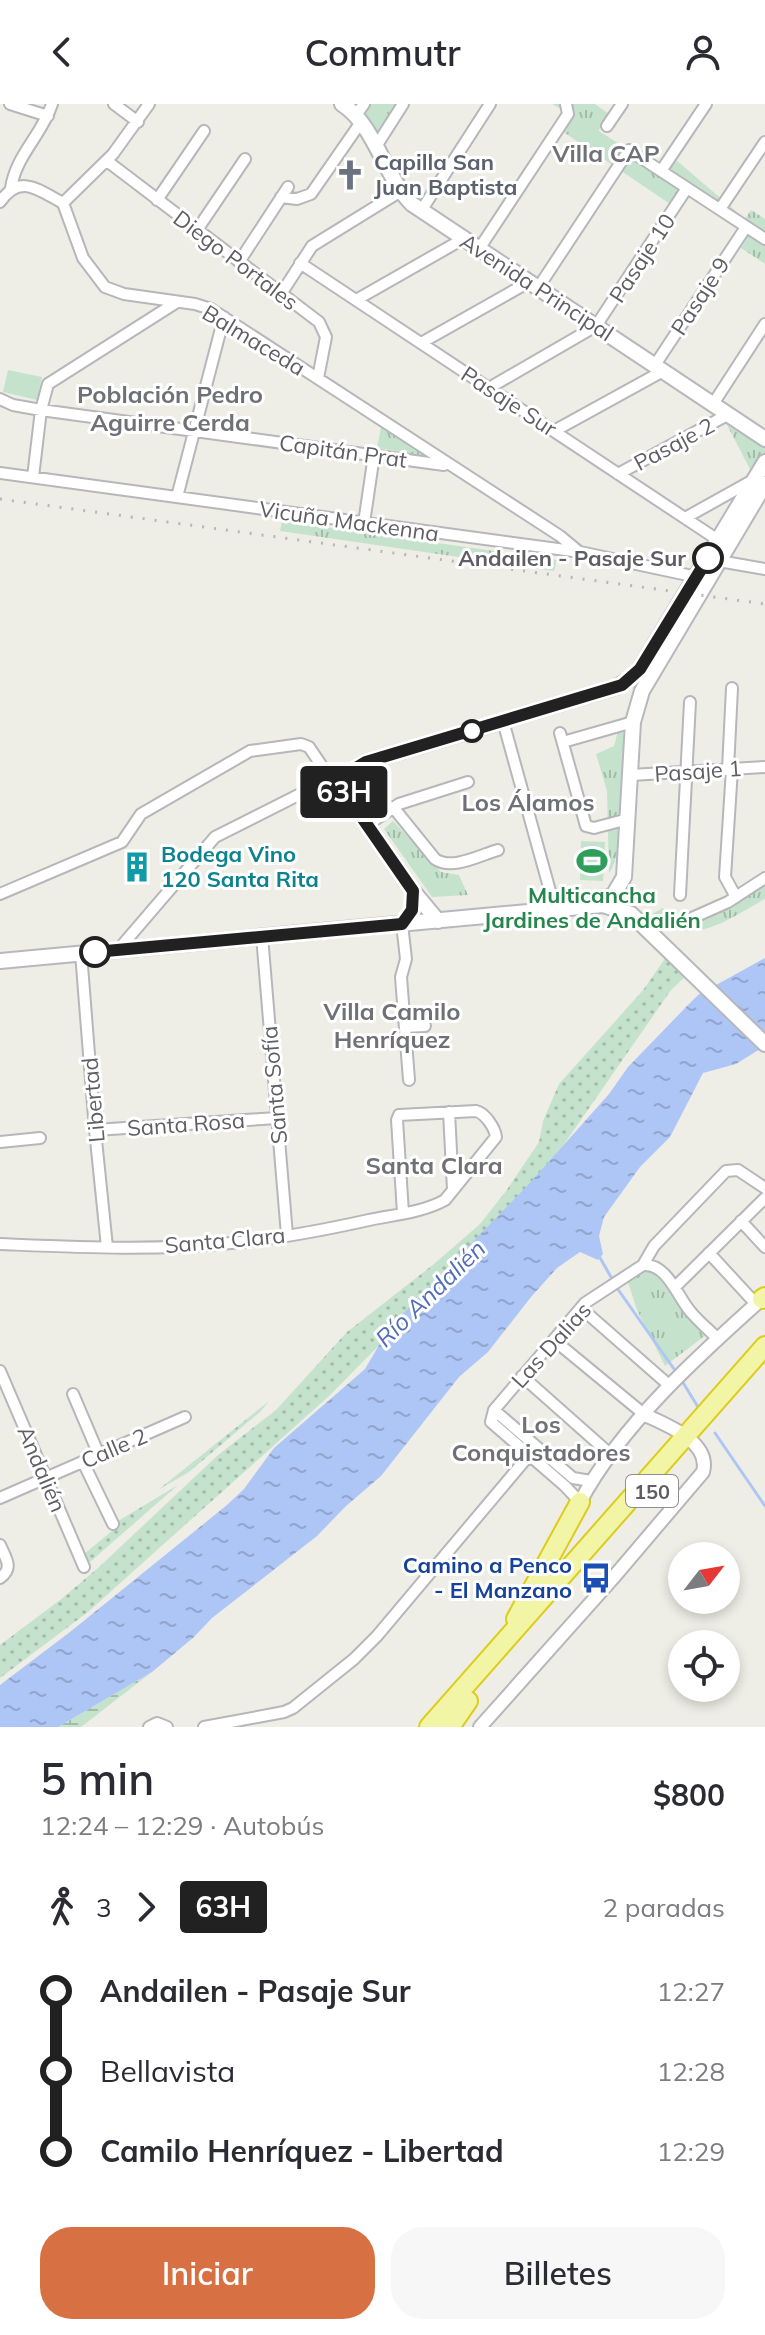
<!DOCTYPE html>
<html lang="es">
<meta charset="utf-8">
<style>
:root{--surface:#fff;--page:#f7f7f7;--text:#2b2b33;--muted:#7c7c81;--accent:#d77143}
body{margin:0;font-family:Mulish,sans-serif;background:var(--page);color:var(--text);height:100vh;display:flex;flex-direction:column;font-size:30px;white-space:nowrap}
*{box-sizing:border-box;margin:0}
p{font-size:26px;color:var(--muted)}
.icon{flex:none;width:44px;height:44px;fill:none;stroke:currentColor;stroke-width:2;stroke-linecap:round;stroke-linejoin:round}
.map{position:relative;height:1623px;overflow:hidden}
.side{display:flex;flex-direction:column;background:var(--surface);flex:1}
.side>*{flex:none}
.badge{padding:0 16px;border-radius:6px;font-size:28px;line-height:52px}
.needle{width:52px;rotate:59deg}
.controls{position:absolute;left:668px;top:1438px;display:grid;gap:16px}
.controls a{display:grid;place-items:center;width:72px;height:72px;border-radius:50%;background:var(--surface);box-shadow:0 4px 12px #0003;font-size:40px}
.map>.badge{position:absolute;translate:-50% -50%;box-shadow:0 0 0 4px #fff}
.legs{display:flex;align-items:center;gap:12px;height:88px;padding:0 40px;font-size:26px}
.legs p{margin-inline-start:auto}
.overview{display:flex;align-items:center;justify-content:space-between;height:136px;padding:0 40px}
h1{font-size:44px;font-weight:600;line-height:60px}
.primary-button{display:flex;gap:16px;margin-top:auto;padding:16px 40px}
.primary-button a{flex:1;height:92px;border-radius:32px;background:var(--accent);color:#fff;font-size:32px;font-weight:600;line-height:92px;text-align:center}
.primary-button a+a{background:var(--page);color:var(--text)}
ul{padding:0 40px;list-style:none}
li{display:flex;align-items:center;gap:28px;height:80px;font-size:30px}
li i{display:grid;place-items:center;width:12px;height:100%;margin:0 10px;background:currentColor}
li i::after{content:'';width:20px;height:20px;margin:-10px;border:6px solid;border-radius:50%;background:var(--surface)}
li p{margin-inline-start:auto}
li:first-child i{background:linear-gradient(#0000 50%,currentColor 0)}
li:last-child i{background:linear-gradient(currentColor 50%,#0000 0)}
header{display:flex;justify-content:space-between;align-items:center;height:104px;padding:0 40px;background:var(--surface);font-size:36px;font-weight:600}
.map>svg:first-child{display:block}
</style>
<header><svg class="icon" aria-label="back" viewBox="0 0 24 24"><path d="M15 5l-7 7 7 7"/></svg>Commutr<svg class="icon" aria-label="person" viewBox="0 0 24 24"><circle cx="12" cy="8" r="4"/><path d="M4 21q1-7 8-7t8 7"/></svg></header>
<div class="map">
<svg width="765" height="1623" viewBox="0 0 765 1623">
<defs>
<pattern id="grass-dots" width="8" height="8" patternUnits="userSpaceOnUse" patternTransform="scale(2)"><rect width="8" height="8" fill="#c5e3cc"/><path d="M2 2h.1M6 6h.1" fill="none" stroke="#a3bba9" stroke-width="1.8" stroke-linecap="round"/></pattern>
<pattern id="wetland-marsh" width="20" height="14" patternUnits="userSpaceOnUse" patternTransform="scale(2)"><rect width="20" height="14" fill="#c5e3cc"/><path d="M1 5h8M5 5V1M11 12h8M15 12V8" fill="none" stroke="#a3bba9"/></pattern>
<pattern id="park-tufts" width="24" height="20" patternUnits="userSpaceOnUse" patternTransform="scale(2)"><rect width="24" height="20" fill="#c5e3cc"/><path d="M3 7l-1-3M5 7V3M7 7l1-3M15 17l-1-3M17 17v-4M19 17l1-3" fill="none" stroke="#a3bba9"/></pattern>
<pattern id="water-ripples" width="26" height="14" patternUnits="userSpaceOnUse" patternTransform="scale(2)"><rect width="26" height="14" fill="#aec6f6"/><path d="M2 4q2-2 4 0t4 0M15 11q2-2 4 0t4 0" fill="none" stroke="#91a4cb"/></pattern>
</defs>
<rect width="100%" height="100%" fill="#eeeee6"/>
<!-- grass -->
<path fill="url(#grass-dots)" d="M666,853L688,870L671,886L551,1059L418,1202L329,1292L137,1464L88,1508L0,1574V1541L60,1496L98,1464L218,1351L276,1306L347,1228L434,1160L480,1120L506,1087L539,1038L543,1017L559,980L644,885Z
M269,1297L261,1307L189,1368L158,1386Z
M178,1381L90,1458L84,1450L112,1427L118,1417Z"/>
<!-- wetland -->
<path fill="url(#wetland-marsh)" d="M152,1568L81,1623H58Z"/>
<!-- park -->
<path fill="url(#park-tufts)" d="M370,0H396L376,29L365,8Z
M552,0H595L609,10L597,29L664,73L676,56L745,115L751,106L765,115V160L741,144L750,129L680,85L670,100L562,27L571,11Z
M725,317L765,344V350L753,371Z
M381,323L425,352L377,344Z
M282,417L557,456L554,467L280,427Z
M618,627H623C627,651 624,755 609,769L607,687L596,650L614,642Z
M393,717L441,768L459,771L468,791L432,793L384,725Z
M765,777V795C740,809 704,835 674,825C666,822 658,814 652,810L663,804C672,810 680,817 692,817C714,818 747,790 765,777Z
M643,1161L657,1171L706,1231L665,1262L637,1206L626,1172Z"/>
<!-- pitch -->
<path fill="#c5e3cc" d="M588,20L621,41L610,58L578,37Z
M8,266L42,273L37,296L3,288Z
M581,737L605,738L603,777L580,776Z"/>
<!-- water -->
<path fill="url(#water-ripples)" d="M765,854V942L736,960L703,969L670,1033L640,1063L604,1113L599,1132L603,1150L598,1156L580,1148L557,1164L531,1193L488,1248L459,1273L381,1372L346,1402L317,1432L212,1514L194,1533L152,1568L58,1623H0V1581L70,1528L227,1401L244,1385L274,1344L365,1265L389,1224L528,1081L609,990L628,963L687,902L698,891Z"/>
<g fill="none" stroke-linecap="round" stroke-linejoin="round">
<!-- stream -->
<path stroke="#aec6f6" stroke-width="3" d="M599,1152L611,1173
M617,1184L674,1265
M682,1277L698,1303
M715,1329L765,1402"/>
<!-- minor casing -->
<g stroke="#b6b6bb" stroke-width="14">
<path id="minor" d="M10,0L48,12
M114,0L138,18
M356,11L364,0
M607,22L622,0
M375,44L403,0
M107,57L319,218L326,233L318,274
M661,67L706,0
M11,84C16,51 42,31 52,0
M281,93L297,95L311,90L361,18
M157,96L204,27
M0,98C20,69 38,86 63,99
M63,99L83,154L105,183L124,190L195,200L211,205L560,432L578,447
M63,99L113,50L149,0
M720,105L765,38
M421,107L490,0
M197,126L245,55
M479,145L568,10L566,0
M239,158L288,83
M300,159L718,436
M538,184L629,46L765,135
M281,190L312,142L401,87
M356,196L463,135
M421,239L529,178
M655,261L746,123
M489,284L596,222L687,84
M0,295L13,301L41,306L444,361
M713,300L765,220
M554,327L663,267
M0,369L580,448L697,473
M618,370L729,310
M33,373L41,306L48,280L177,198
M177,393L224,213
M685,414L753,376
M364,419L374,351
M719,457L765,465
M503,617L555,805
M560,629L586,722L594,724L628,715
M563,638L633,618
M728,665L732,584
M732,665L725,773L736,793
M631,671L765,663
M393,703L435,755C452,767 480,751 498,746
M367,721L399,700L468,678
M0,790L122,738L141,710L250,647L301,640L309,643L330,674
M680,791L690,598
M683,818L728,798L765,774
M402,820L406,855L401,873L409,976
M262,832L287,1131
M118,846L215,733L334,673
M81,849L95,1026L107,1143
M405,923L425,922
M449,1008L453,1086
M95,1026L277,1014
M0,1038L40,1034
M741,1117L765,1143
M0,1140C76,1143 155,1147 231,1139C277,1135 324,1126 369,1116C393,1111 424,1108 445,1096L496,1033C495,1024 485,1009 476,1007L399,1011L397,1016L403,1109
M709,1149L756,1200
M643,1161L654,1142L726,1067L738,1066L765,1084
M675,1183L765,1094
M581,1204L670,1282
M554,1236L645,1311
M0,1267L84,1463
M522,1272L610,1350
M73,1290L99,1351
M494,1306L573,1374L591,1377
M83,1358L113,1420
M0,1394L185,1313
M580,1398L565,1382L491,1318L494,1306L585,1199L643,1161C667,1159 677,1192 690,1207C698,1217 708,1225 717,1234
M0,1441C6,1455 14,1464 0,1474
M149,1623L157,1619L167,1623
M204,1623L284,1608L293,1604L354,1555L377,1532L536,1343"/>
</g>
<!-- tertiary casing -->
<g stroke="#b6b6bb" stroke-width="16">
<path id="tertiary" d="M580,1398C621,1321 700,1250 765,1192
M480,1623L613,1474L703,1368C711,1338 667,1321 645,1311"/>
</g>
<!-- secondary casing -->
<g stroke="#b7b8be" stroke-width="18">
<path id="secondary" d="M342,0C375,21 384,72 412,100L765,335
M597,801L614,790L624,773L633,618L642,587L765,380
M438,817L413,787L345,689L341,680L344,671L366,658L616,583L632,574L640,565L765,358
M0,857L603,801L631,810L765,940"/>
</g>
<!-- trunk casing -->
<g stroke="#dccd18" stroke-width="22">
<path id="trunk" d="M762,1195L765,1193
M516,1515L580,1398
M429,1623L765,1242
M450,1623L468,1597"/>
</g>
<!-- minor -->
<use href="#minor" stroke="#fff" stroke-width="10"/>
<!-- tertiary -->
<use href="#tertiary" stroke="#fff" stroke-width="12"/>
<!-- secondary -->
<use href="#secondary" stroke="#fff" stroke-width="14"/>
<!-- trunk -->
<use href="#trunk" stroke="#f2f4a6" stroke-width="18"/>
<!-- rail -->
<path stroke="#b6b6b7" stroke-width="3" stroke-dasharray="2 10" stroke-linecap="butt" d="M0,395L765,500"/>
</g>
<g fill="none" stroke-linecap="round" stroke-linejoin="round">
<!-- line-1 casing -->
<g stroke="#fff" stroke-width="18">
<path id="line-1" d="M95,848L402,820L412,806L413,787L345,689L341,680L344,671L366,658L622,581L640,565L708,454"/>
</g>
<!-- line-1 -->
<use href="#line-1" stroke="#212121" stroke-width="12"/>
</g>
<!-- icons -->
<defs>
<g id="church-bare" transform="scale(2.4)"><path d="M-1.2-6h2.4v3.5h3.3v2.4h-3.3V6h-2.4V-.1h-3.3v-2.4h3.3Z" fill="#6b7280" stroke="#fff" stroke-width="2.5" paint-order="stroke"/></g>
<g id="stadium-bare" transform="scale(2.4)"><path d="M0-5a6.5 5 0 1 0 0 10a6.5 5 0 1 0 0-10ZM-3.5-1.8h7v3.6h-7Z" fill="#2e9e5b" stroke="#fff" stroke-width="2.5" paint-order="stroke"/></g>
<g id="building-bare" transform="scale(2.4)"><path d="M-4-6H4V6H1V3H-1V6H-4ZM-2.5-4.3h1.7v1.8h-1.7ZM.8-4.3h1.7v1.8H.8ZM-2.5-1h1.7V.8h-1.7ZM.8-1h1.7V.8H.8Z" fill="#0f9aa8" stroke="#fff" stroke-width="2.5" paint-order="stroke"/></g>
<g id="bus-bare" transform="scale(2.4)"><path d="M-5-6H5V4H4V6H2V4H-2V6H-4V4H-5ZM-3.5-4V0h7V-4ZM-3.5 1.2v1.5H-2V1.2ZM2 1.2v1.5H3.5V1.2Z" fill="#1a4fb4" stroke="#fff" stroke-width="2.5" paint-order="stroke"/></g>
</defs>
<g fill-rule="evenodd">
<use href="#church-bare" x="350" y="71"/>
<use href="#stadium-bare" x="592" y="757"/>
<use href="#building-bare" x="137" y="763"/>
<use href="#bus-bare" x="596" y="1474"/>
</g>
<!-- markers -->
<g fill="#fff" stroke="#212121" stroke-width="4">
<circle cx="708" cy="454" r="14"/>
<circle cx="472" cy="627" r="10"/>
<circle cx="95" cy="848" r="14"/>
</g>
<g text-anchor="middle" dominant-baseline="central" stroke-width="6" stroke-linejoin="round" paint-order="stroke">
<!-- shield labels -->
<rect fill="#fff" stroke="#8e8f93" stroke-width="2" x="626" y="1371" width="52" height="32" rx="6"/>
<g font-size="20" font-weight="bold" fill="#5e5f65">
<text x="652" y="1387">150</text>
</g>
<!-- worship labels -->
<g font-size="22" font-weight="bold" fill="#5b616d" stroke="#fff" text-anchor="start">
<text x="374" y="58">Capilla San<tspan x="374" dy="25">Juan Baptista</tspan></text>
</g>
<!-- street labels -->
<g font-size="22" fill="#5e5f65" stroke="#fff">
<text transform="translate(642 154) rotate(-57)">Pasaje 10</text>
<text transform="translate(236 156) rotate(37)">Diego Portales</text>
<text transform="translate(537 183) rotate(33)">Avenida Principal</text>
<text transform="translate(700 192) rotate(-57)">Pasaje 9</text>
<text transform="translate(254 236) rotate(31)">Balmaceda</text>
<text transform="translate(509 297) rotate(33)">Pasaje Sur</text>
<text transform="translate(674 340) rotate(-28)">Pasaje 2</text>
<text transform="translate(343 347) rotate(8)">Capitán Prat</text>
<text transform="translate(349 417) rotate(8)">Vicuña Mackenna</text>
<text transform="translate(698 667) rotate(-4)">Pasaje 1</text>
<text transform="translate(274 981) rotate(-95)">Santa Sofía</text>
<text transform="translate(93 996) rotate(-95)">Libertad</text>
<text transform="translate(186 1020) rotate(-4)">Santa Rosa</text>
<text transform="translate(225 1136) rotate(-5)">Santa Clara</text>
<text transform="translate(551 1241) rotate(-48)">Las Dalias</text>
<text transform="translate(114 1344) rotate(-23)">Calle 2</text>
<text transform="translate(42 1365) rotate(67)">Andalién</text>
</g>
<!-- stop labels -->
<g font-size="22" font-weight="bold" fill="#5e5f65" stroke="#fff" text-anchor="end">
<text x="686" y="454">Andailen - Pasaje Sur</text>
</g>
<!-- culture labels -->
<g font-size="22" font-weight="bold" fill="#0d838f" stroke="#fff" text-anchor="start">
<text x="161" y="750">Bodega Vino<tspan x="161" dy="25">120 Santa Rita</tspan></text>
</g>
<!-- leisure labels -->
<g font-size="22" font-weight="bold" fill="#27864d" stroke="#fff">
<text x="592" y="791">Multicancha<tspan x="592" dy="25">Jardines de Andalién</tspan></text>
</g>
<!-- transit labels -->
<g font-size="22" font-weight="bold" fill="#164399" stroke="#fff" text-anchor="end">
<text x="572" y="1461">Camino a Penco<tspan x="572" dy="25">- El Manzano</tspan></text>
</g>
<!-- neighbourhood labels -->
<g font-size="24" font-weight="bold" fill="#6f7176" stroke="#fff">
<text x="606" y="49">Villa CAP</text>
<text x="170" y="290">Población Pedro<tspan x="170" dy="28">Aguirre Cerda</tspan></text>
<text x="528" y="698">Los Álamos</text>
<text x="392" y="907">Villa Camilo<tspan x="392" dy="28">Henríquez</tspan></text>
<text x="434" y="1061">Santa Clara</text>
<text x="541" y="1320">Los<tspan x="541" dy="28">Conquistadores</tspan></text>
</g>
<!-- water labels -->
<g font-size="24" font-style="italic" fill="#536cb7" stroke="#fff">
<text transform="translate(430 1189) rotate(-44)">Río Andalién</text>
</g>
</g>
</svg>
<div class="controls">
<a><svg class="needle" viewBox="-14 -14 28 28"><path d="M0-13l5 13h-10z" fill="#e53935"/><path d="M0 13l5-13h-10z" fill="#7c7c81"/></svg></a>
<a><svg class="icon" aria-label="locate" viewBox="0 0 24 24"><circle cx="12" cy="12" r="6"/><path d="M12 2v4M12 18v4M2 12h4M18 12h4"/></svg></a>
</div>
<b class="badge" style="left:344px;top:688px;background:#212121;color:#fff">63H</b>
</div>
<section class="side">
<div class="overview"><div><h1>5 min</h1><p>12:24 – 12:29 · Autobús</p></div><b>$800</b></div>
<div class="legs"><svg class="icon" aria-label="walk" viewBox="0 0 24 24"><circle cx="13" cy="4" r="2"/><path d="M13 8l-2 6 4 7M11 14l-3 7M7 12l3-4h3l4 4"/></svg>3<svg class="icon" aria-label="forward" viewBox="0 0 24 24"><path d="M9 5l7 7-7 7"/></svg><b class="badge" style="background:#212121;color:#fff">63H</b><p>2 paradas</p></div>
<ul>
<li><i style="color:#212121"></i><b>Andailen - Pasaje Sur</b><p>12:27</p></li>
<li><i style="color:#212121"></i><span>Bellavista</span><p>12:28</p></li>
<li><i style="color:#212121"></i><b>Camilo Henríquez - Libertad</b><p>12:29</p></li>
</ul>
<div class="primary-button"><a>Iniciar</a><a>Billetes</a></div>
</section>
